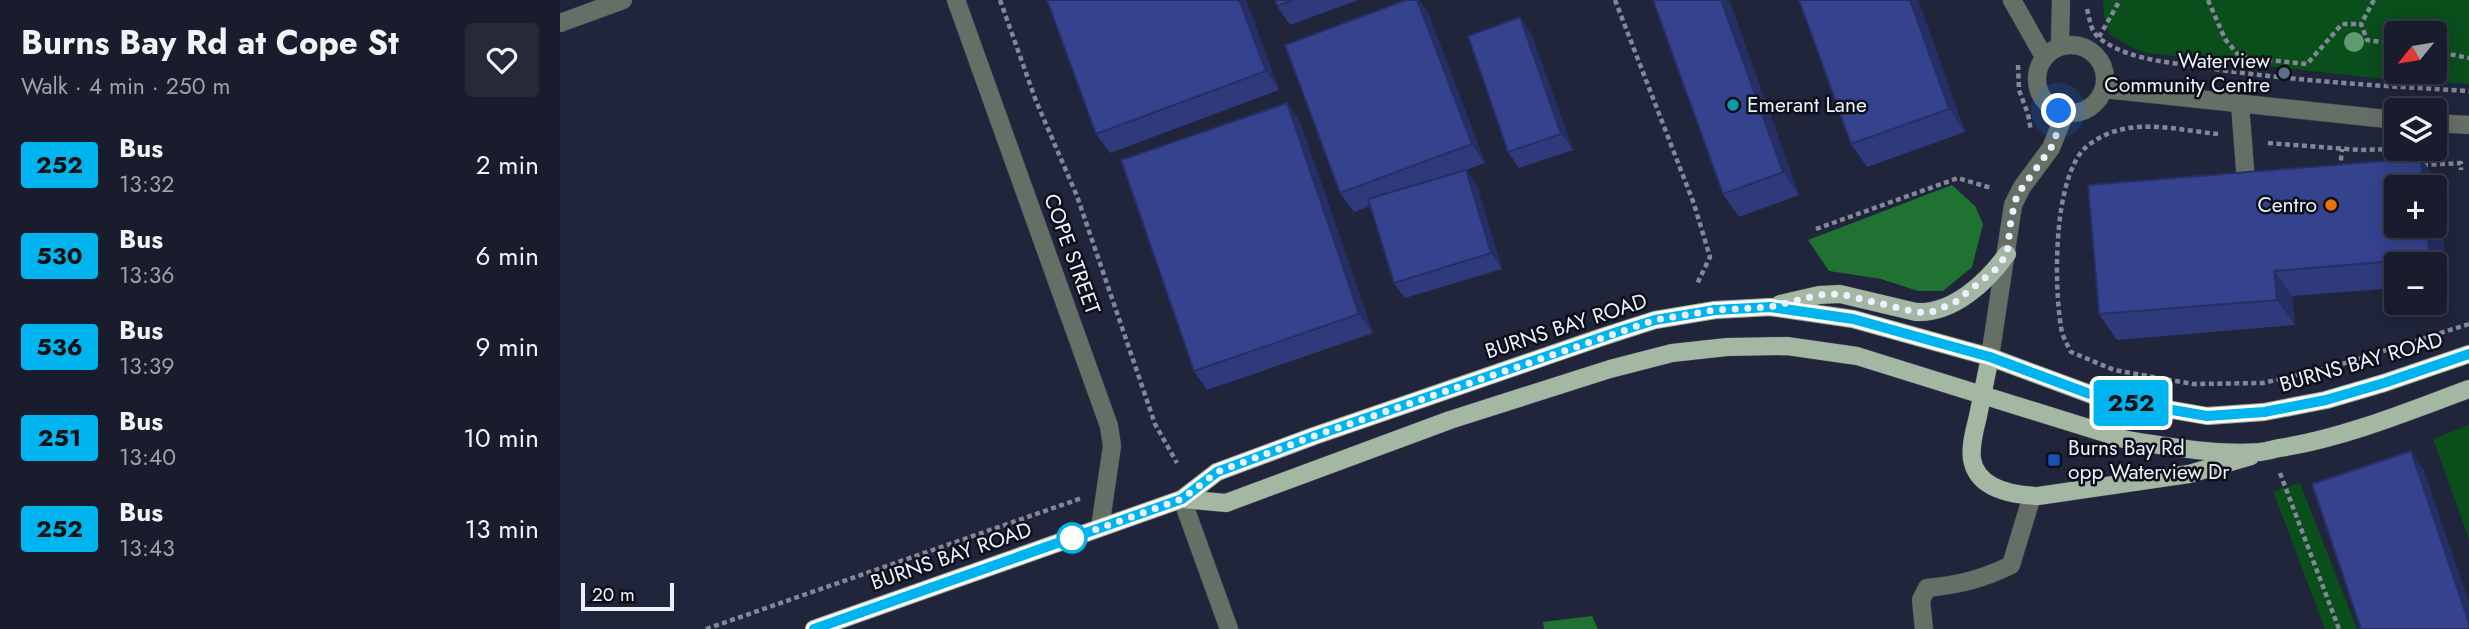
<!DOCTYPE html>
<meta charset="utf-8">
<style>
:root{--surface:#181c2c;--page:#252938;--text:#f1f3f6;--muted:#9fa1a9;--line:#363a48}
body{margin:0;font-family:Jost,sans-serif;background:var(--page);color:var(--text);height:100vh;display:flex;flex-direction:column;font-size:26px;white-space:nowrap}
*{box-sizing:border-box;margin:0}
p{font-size:23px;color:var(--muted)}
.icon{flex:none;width:38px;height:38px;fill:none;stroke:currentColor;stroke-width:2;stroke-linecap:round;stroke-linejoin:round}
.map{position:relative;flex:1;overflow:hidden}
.drawer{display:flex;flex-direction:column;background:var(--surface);width:560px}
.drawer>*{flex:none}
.badge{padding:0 14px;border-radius:5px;font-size:24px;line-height:46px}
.needle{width:46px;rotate:240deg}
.controls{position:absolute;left:1824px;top:21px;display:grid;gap:14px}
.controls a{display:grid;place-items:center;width:63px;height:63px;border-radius:7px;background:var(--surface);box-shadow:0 4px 18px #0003,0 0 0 2px var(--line);font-size:35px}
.scale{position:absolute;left:21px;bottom:18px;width:93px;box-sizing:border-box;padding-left:7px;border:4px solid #edf1fd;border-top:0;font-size:19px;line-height:24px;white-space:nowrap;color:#edf1fd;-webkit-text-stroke:5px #0d0f19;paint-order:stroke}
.you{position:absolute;width:35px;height:35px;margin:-18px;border:5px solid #fff;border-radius:50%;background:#1a73e8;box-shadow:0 0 0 10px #1a73e833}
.map>.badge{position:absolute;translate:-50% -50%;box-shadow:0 0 0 4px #fff}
.round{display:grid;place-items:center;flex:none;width:74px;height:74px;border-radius:7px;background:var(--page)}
.headline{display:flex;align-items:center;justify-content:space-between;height:119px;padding:0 21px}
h1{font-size:33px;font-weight:700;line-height:52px}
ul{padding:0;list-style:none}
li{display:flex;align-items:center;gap:21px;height:91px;padding:0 21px}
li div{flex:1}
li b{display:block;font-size:26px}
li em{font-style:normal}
li .badge{min-width:77px;font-weight:700;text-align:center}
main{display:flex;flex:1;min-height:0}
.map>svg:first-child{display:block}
</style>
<main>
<section class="drawer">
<div class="headline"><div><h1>Burns Bay Rd at Cope St</h1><p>Walk · 4 min · 250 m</p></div><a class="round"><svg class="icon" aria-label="heart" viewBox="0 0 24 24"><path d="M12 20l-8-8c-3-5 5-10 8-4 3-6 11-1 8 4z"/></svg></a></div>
<ul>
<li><span class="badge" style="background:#00b5ef;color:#111">252</span><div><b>Bus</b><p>13:32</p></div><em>2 min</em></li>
<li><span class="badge" style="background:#00b5ef;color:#111">530</span><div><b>Bus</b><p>13:36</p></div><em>6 min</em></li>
<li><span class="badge" style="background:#00b5ef;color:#111">536</span><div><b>Bus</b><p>13:39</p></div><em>9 min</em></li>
<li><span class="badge" style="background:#00b5ef;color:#111">251</span><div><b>Bus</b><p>13:40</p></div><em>10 min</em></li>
<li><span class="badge" style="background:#00b5ef;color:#111">252</span><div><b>Bus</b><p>13:43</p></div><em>13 min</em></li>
</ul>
</section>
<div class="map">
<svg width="1909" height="629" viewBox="0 0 1909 629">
<rect width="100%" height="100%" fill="#20253b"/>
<!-- green -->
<path fill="#0a4e1c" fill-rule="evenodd" d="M1543,0H1909V84L1814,78L1588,53L1575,49L1549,34L1544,15ZM1836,33H1874V72H1836Z
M1909,425V539L1873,439Z
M1740,483L1797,629H1765L1713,491Z"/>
<!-- forest -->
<path fill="#1f7231" d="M1392,185L1415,206L1423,224L1412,267L1383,291H1358L1321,279L1269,271L1248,240Z
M1032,616L1038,629H984L983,622Z"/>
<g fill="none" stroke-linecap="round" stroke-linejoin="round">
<!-- service casing -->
<g stroke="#3d4256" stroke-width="19">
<path id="service" d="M1500,46L1501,0
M1680,104L1687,195
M1364,629L1361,600L1367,588C1398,585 1423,579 1451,565L1472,496"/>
</g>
<!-- minor casing -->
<g stroke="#3d4256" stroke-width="19">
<path id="minor" d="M396,0L549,426L552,446L540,528
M1452,0L1484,57
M0,23L63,0
M1477 79a34 34 0 1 1 68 0a34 34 0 1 1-68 0Z
M1544,89L1836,120
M1874,123L1909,125
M1430,357L1453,205L1462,187L1491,148L1505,113
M622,499L669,629"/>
</g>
<!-- primary casing -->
<g stroke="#3d4256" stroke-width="19">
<path id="primary" d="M1220,304L1259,295L1280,294L1356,312C1393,314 1427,282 1447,254
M1430,357C1426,377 1422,396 1418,416C1415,429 1410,445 1412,459C1417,489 1453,495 1478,496L1629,474L1691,456
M622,499L666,503L890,420L1050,369L1112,353L1167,347L1227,346L1297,356L1567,440C1610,447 1656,455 1700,452C1708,451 1717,448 1726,447C1789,436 1849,411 1909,389
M254,629L622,499L657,472L754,436L1039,338L1095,320L1155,310L1210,307L1293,319L1430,357L1538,397L1647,416L1704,412L1766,400L1824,383L1909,354"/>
</g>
<!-- path -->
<path stroke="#838899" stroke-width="4.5" stroke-dasharray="5 3.5" stroke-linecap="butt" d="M440,0L476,101L517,196L595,424L617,463
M1055,0L1134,204L1150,257L1137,284
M1648,0L1665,39L1680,57L1747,64L1782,24H1801
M1814,0L1801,24L1807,40L1836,44
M1527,9C1530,20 1530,30 1539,38C1569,61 1611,62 1647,68C1734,81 1821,86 1909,91
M1539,37L1560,0
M1874,51L1909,58
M1458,65L1459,90L1468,114L1471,131
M1658,134C1626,131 1587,121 1556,131C1545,134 1532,141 1524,149C1493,182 1494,285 1501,327C1502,336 1507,344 1511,352L1554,370L1633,384L1703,383L1776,366L1909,324
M1708,143L1800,150L1836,149
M1861,164L1862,149
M1863,165L1901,163V170
M1780,169L1782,149
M1256,229L1398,178L1431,188
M1720,473L1779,629
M146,629L522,498"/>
<!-- service -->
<use href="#service" stroke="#666f65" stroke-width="18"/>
<!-- minor -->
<use href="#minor" stroke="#666f65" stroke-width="18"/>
<!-- primary -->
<use href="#primary" stroke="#a4b7a3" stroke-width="18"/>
</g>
<!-- trees -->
<circle fill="#5f9a73" cx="1794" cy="42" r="10"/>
<!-- wall -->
<path fill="#2e3a7b" d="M686,0L719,90L550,153L536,134Z
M715,0H798L730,25L717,6Z
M846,0H859L869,15L925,163L906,170L917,186L942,269L845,298L834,283L810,206L794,212L780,193Z
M1169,0L1239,195L1179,217L1163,194Z
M1239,0H1358L1405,132L1307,167L1291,144Z
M971,33L1013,150L959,168L948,152Z
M727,103L740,122L813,333L647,390L634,371Z
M1861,158L1878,183L1887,284L1874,285V264H1836V288L1732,296L1735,325L1557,340L1539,314Z"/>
<!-- shaded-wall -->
<path fill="#252f64" d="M679,0H686L719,90L706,71Z
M857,0H859L869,15L925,163L912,144Z
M1161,0H1169L1239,195L1223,172Z
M1350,0H1358L1405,132L1389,109Z
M960,17L971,33L1013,150L1001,134Z
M727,103L740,122L813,333L799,314Z
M1861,158L1878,183L1887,284L1870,258L1867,226H1874V187H1863Z
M906,170L917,186L942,269L931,253Z
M1714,271L1732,296L1735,325L1717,300Z
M1851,451L1864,470L1909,602V623Z"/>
<!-- building -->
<path fill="#35438f" stroke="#252f64" stroke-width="2" d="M487,0H679L706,71L536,134Z
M715,0H733L717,6Z
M846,0H857L912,144L780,193L725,45Z
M1093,0H1161L1223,172L1163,194Z
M1239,0H1350L1389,109L1291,144Z
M960,17L1001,134L948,152L908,36Z
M727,103L799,314L634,371L561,160Z
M1861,158L1863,187H1836V226H1867L1870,258L1714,271L1717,300L1539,314L1528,185Z
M906,170L931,253L834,283L808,199Z
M1851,451L1909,623V629H1801L1752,484Z"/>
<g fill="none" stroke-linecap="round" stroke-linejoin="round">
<!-- line casing -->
<g stroke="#fff" stroke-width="16">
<path id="line" d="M254,629L622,499L657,472L754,436L1057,332L1095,320L1155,310L1210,307L1293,319L1430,357L1538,397L1647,416L1704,412L1766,400L1824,383L1909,354"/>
</g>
<!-- line -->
<use href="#line" stroke="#00b5ef" stroke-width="10"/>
<!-- walk -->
<path stroke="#edf1fd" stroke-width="7" stroke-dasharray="0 12.6" d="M512,538L622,499L657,472L754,436L1095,320L1155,310L1210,307L1259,295L1280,294L1356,312L1369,313L1394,303L1436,269L1447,254L1451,219L1457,195L1491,148L1505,113L1499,111"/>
</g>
<!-- markers -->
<circle fill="#5c6f8a" stroke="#0d0f19" stroke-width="2.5" cx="1724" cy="73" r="7"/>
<circle fill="#0f9aa8" stroke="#0d0f19" stroke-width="2.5" cx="1173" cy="105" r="7"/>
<circle fill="#e8710a" stroke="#0d0f19" stroke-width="2.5" cx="1771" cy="205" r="7"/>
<rect fill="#1a4fb4" stroke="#0d0f19" stroke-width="2.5" x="1487" y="453" width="14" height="14" rx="3.5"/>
<circle fill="#fff" stroke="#00b5ef" stroke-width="3.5" cx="512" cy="538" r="14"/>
<g text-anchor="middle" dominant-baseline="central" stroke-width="5" stroke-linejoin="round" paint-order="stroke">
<!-- poi labels -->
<g font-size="21" fill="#edf1fd" stroke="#0d0f19" text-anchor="end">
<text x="1710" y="61">Waterview<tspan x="1710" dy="24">Community Centre</tspan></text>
<text x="1187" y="105" text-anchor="start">Emerant Lane</text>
<text x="1757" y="205">Centro</text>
<text x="1508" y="448" text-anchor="start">Burns Bay Rd<tspan x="1508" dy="24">opp Waterview Dr</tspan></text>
</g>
<!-- street labels -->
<g font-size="21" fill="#edf1fd" stroke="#0d0f19">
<text transform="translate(512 254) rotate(70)">COPE STREET</text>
<text transform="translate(1006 326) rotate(-18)">BURNS BAY ROAD</text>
<text transform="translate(1801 362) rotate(-16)">BURNS BAY ROAD</text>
<text transform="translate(391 556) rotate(-19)">BURNS BAY ROAD</text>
</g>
</g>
</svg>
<div class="controls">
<a><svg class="needle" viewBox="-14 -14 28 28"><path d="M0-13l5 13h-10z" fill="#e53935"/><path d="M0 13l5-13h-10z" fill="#9fa1a9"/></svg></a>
<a><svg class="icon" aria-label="layers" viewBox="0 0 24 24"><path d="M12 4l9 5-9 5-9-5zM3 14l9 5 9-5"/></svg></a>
<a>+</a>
<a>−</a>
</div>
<div class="scale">20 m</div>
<div class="you" style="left:1499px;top:111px"></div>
<b class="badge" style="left:1571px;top:403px;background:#00b5ef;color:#111">252</b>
</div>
</main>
